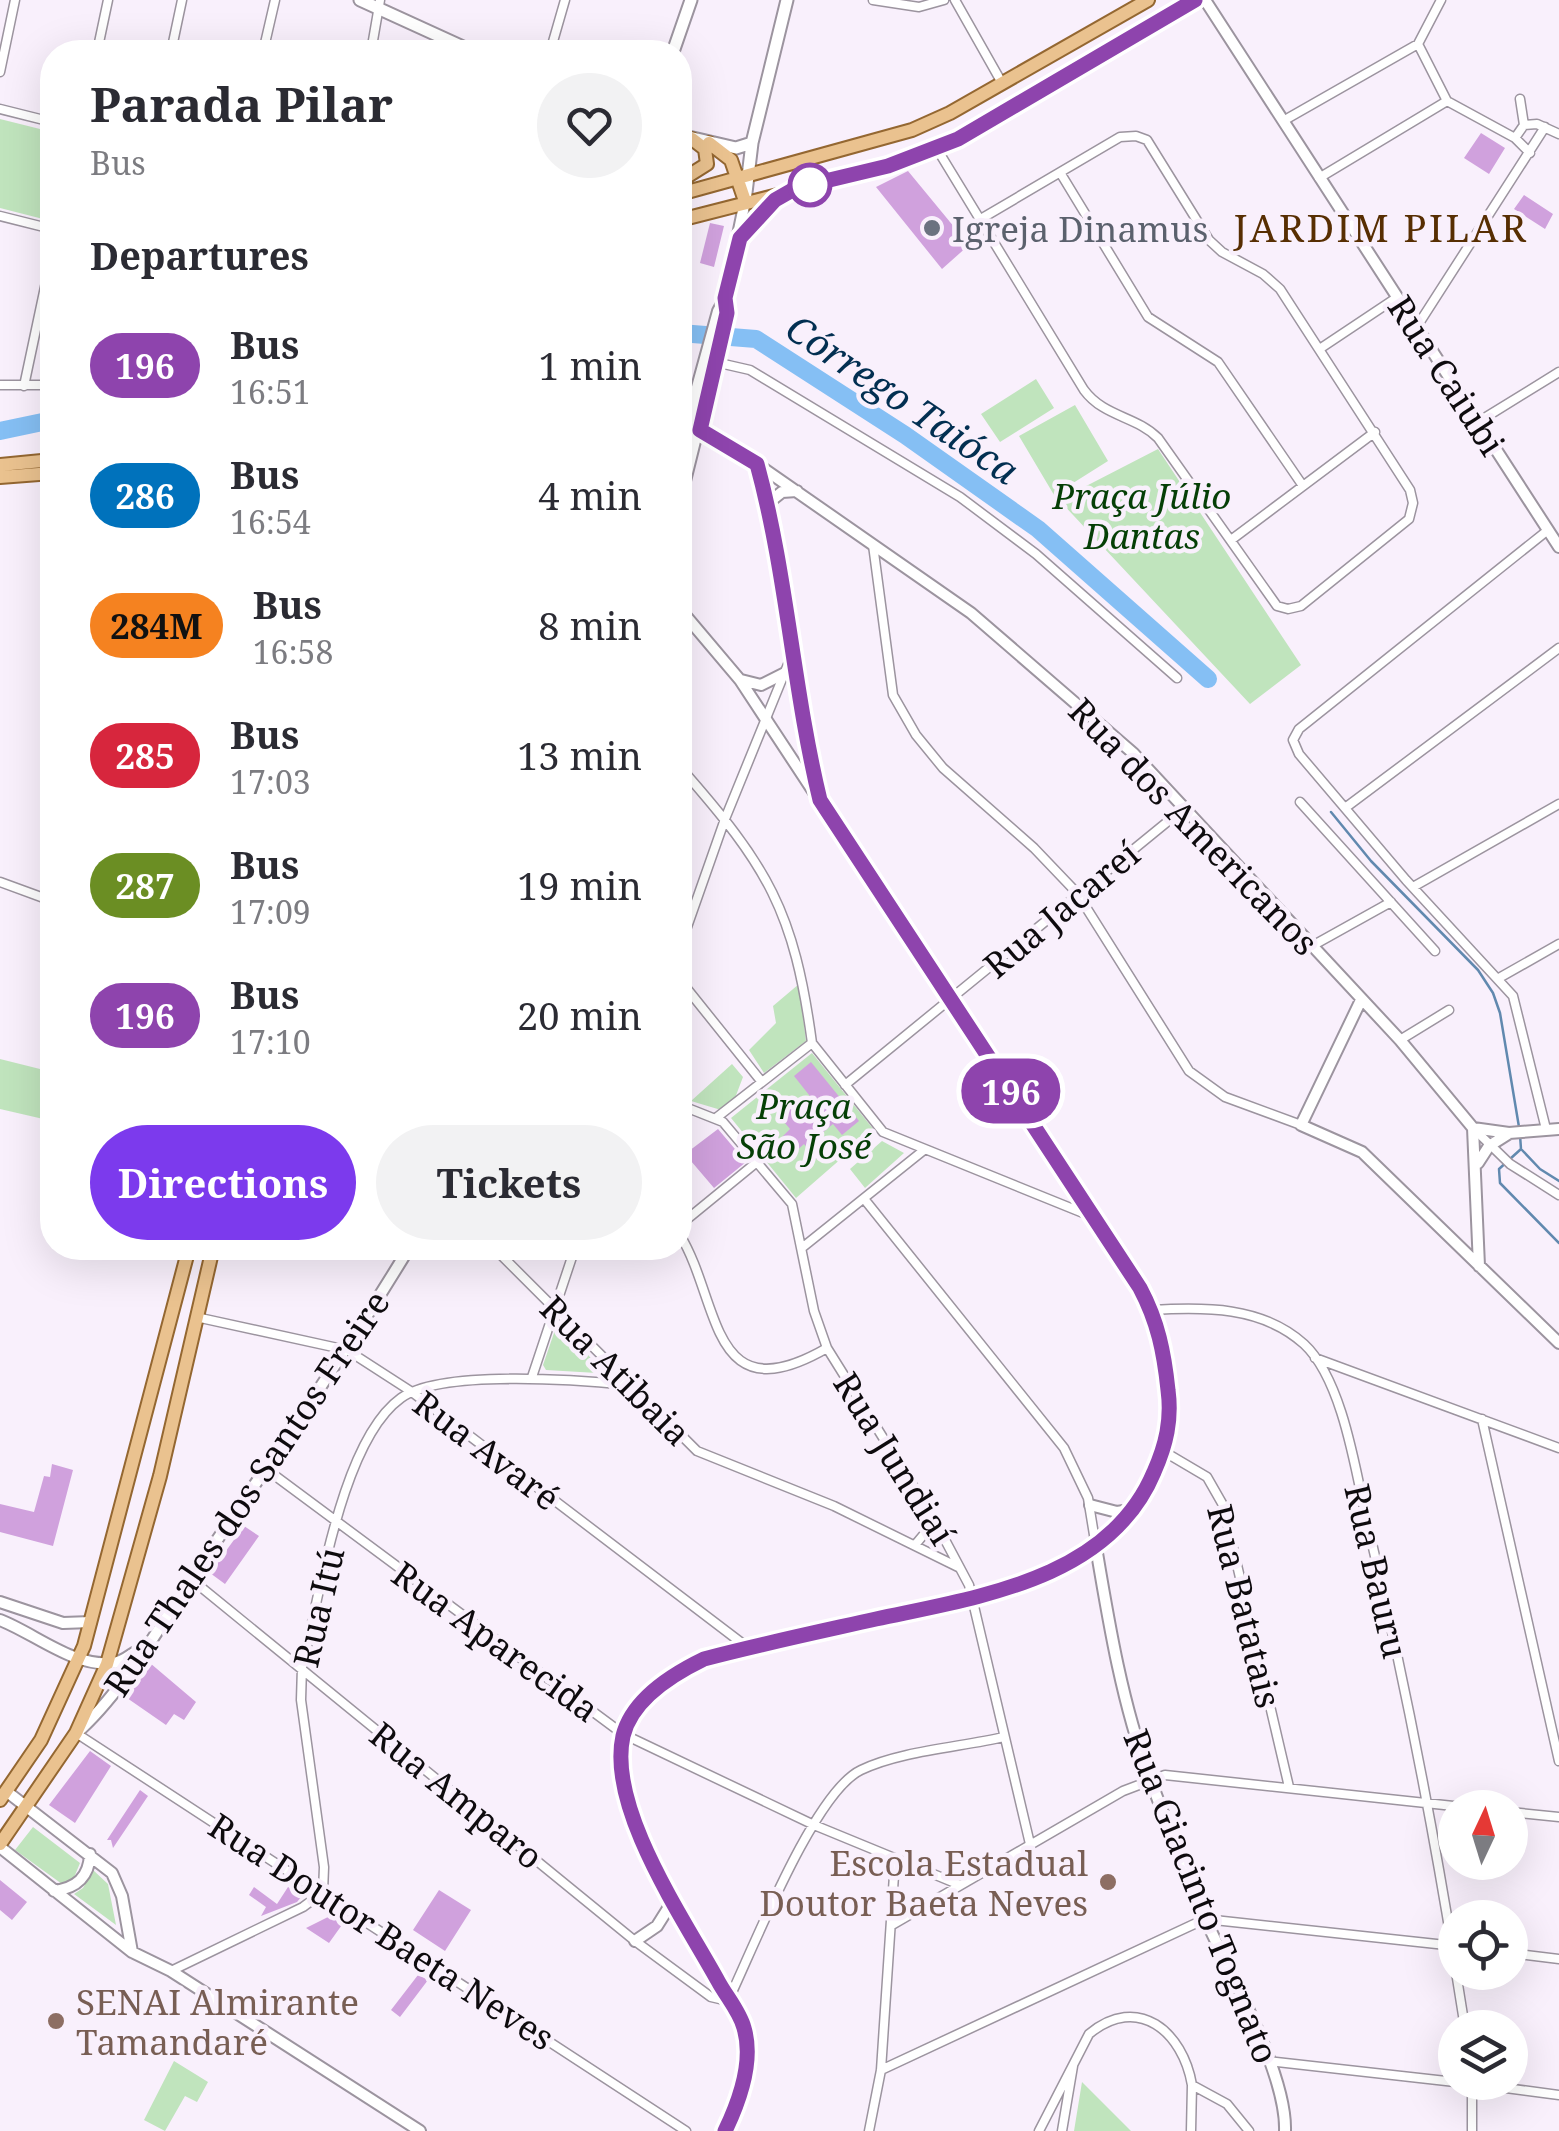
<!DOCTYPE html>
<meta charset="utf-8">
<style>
:root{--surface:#fff;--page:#f2f2f3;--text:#2b2b33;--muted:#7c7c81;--accent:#7c3aed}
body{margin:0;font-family:"Noto Serif",serif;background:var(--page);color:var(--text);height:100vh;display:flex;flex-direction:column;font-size:38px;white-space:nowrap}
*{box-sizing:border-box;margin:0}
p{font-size:32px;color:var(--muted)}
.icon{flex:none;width:55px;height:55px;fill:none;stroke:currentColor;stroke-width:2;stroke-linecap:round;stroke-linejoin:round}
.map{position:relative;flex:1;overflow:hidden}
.details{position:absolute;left:40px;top:40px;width:652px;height:1220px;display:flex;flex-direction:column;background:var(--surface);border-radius:40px;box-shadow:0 10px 40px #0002}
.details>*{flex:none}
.badge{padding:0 20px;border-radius:32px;font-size:35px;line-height:65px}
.needle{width:65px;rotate:4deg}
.tools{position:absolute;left:1438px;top:1790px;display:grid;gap:20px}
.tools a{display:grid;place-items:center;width:90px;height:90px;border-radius:50%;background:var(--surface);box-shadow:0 10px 40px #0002;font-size:50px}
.map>.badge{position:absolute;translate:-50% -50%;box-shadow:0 0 0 5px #fff}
h2{padding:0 50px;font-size:38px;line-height:90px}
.round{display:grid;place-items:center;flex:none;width:105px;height:105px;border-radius:52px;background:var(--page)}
.overview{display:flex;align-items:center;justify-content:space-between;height:170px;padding:0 50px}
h1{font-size:48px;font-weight:700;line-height:75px}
.primary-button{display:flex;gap:20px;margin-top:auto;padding:20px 50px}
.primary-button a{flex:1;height:115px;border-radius:60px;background:var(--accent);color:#fff;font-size:40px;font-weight:700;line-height:115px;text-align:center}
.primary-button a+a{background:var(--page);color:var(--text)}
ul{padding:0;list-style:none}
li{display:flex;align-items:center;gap:30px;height:130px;padding:0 50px}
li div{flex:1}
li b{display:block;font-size:38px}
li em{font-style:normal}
li .badge{min-width:110px;font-weight:700;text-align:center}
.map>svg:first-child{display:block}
</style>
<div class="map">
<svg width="1559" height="2131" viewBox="0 0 1559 2131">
<rect width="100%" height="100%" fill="#f9f0fc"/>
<!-- green -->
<path fill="#c0e4bd" d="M0,119L52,132V199L47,220L0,208Z
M1036,379L1054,408L1000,442L981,414Z
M1075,405L1108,461L1054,495L1019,436Z
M1158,449L1301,665L1250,704L1059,500Z
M799,984L806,1041L764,1073L749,1050L776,1023L773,1006Z
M812,1053L874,1130L796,1198L731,1118Z
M0,1059L52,1072V1121L0,1109Z
M732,1064L743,1077L735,1098L721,1110L691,1101Z
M882,1141L904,1153L865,1188L850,1169Z
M563,1328L601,1369L597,1373L546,1370L543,1365L555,1330Z
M33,1827L80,1863L73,1880L62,1884L15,1850Z
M93,1870L108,1884L116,1925L74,1894L83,1888Z
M174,2061L208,2082L197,2102L185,2096L165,2131L144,2120Z
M1082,2082L1131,2131H1074Z"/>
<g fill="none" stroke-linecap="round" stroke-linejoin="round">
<!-- stream -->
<path stroke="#6189af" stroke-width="2.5" d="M1331,812L1371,861L1478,970L1493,993L1500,1013L1519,1127
M1520,1135L1521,1149
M1521,1149L1499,1169L1500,1183L1559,1243
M1522,1150L1540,1169L1559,1181"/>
<!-- river -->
<path stroke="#85bff4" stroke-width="18" d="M680,333L756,339L905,435L1038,529L1208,679
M0,431L52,420"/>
</g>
<!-- building -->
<path fill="#d0a1dd" d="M1481,133L1505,148L1489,174L1464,158Z
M908,171L969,245L942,269L876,187Z
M1524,195L1553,214L1545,229L1514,209Z
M710,223L724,226L714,267L700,263Z
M811,1062L859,1121L842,1135L833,1124L821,1134L831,1146L816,1159L804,1144L793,1154L780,1139L790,1129L779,1116L793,1104L804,1117L817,1105L794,1076Z
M718,1129L746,1162L714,1188L685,1154Z
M52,1464L73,1470L53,1546L0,1532V1504L34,1512L44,1476L50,1477Z
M244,1526L259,1536L225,1584L210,1573Z
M150,1663L196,1702L184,1720L174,1714L166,1725L127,1698Z
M90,1751L111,1766L75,1823L49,1805Z
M140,1790L148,1796L113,1848L111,1840H107Z
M0,1880L27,1902L12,1920L0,1910Z
M254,1887L277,1904L288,1887L302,1896L297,1902L261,1916L266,1907L249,1895Z
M439,1890L471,1910L445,1951L413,1930Z
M332,1915L344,1922L329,1943L306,1928Z
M418,1975L428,1980L400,2017L391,2010Z"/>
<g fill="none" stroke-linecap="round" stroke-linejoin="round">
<!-- minor casing -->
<g stroke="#9c949f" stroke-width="11">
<path id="minor" d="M873,0L919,7L944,0
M955,0L1002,83
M1441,0L1418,44L1447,101L1515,138L1530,153
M97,52L108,0
M171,52L182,0
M263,52L275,0
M371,52L380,0
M550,52L565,0
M0,72L15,0
M1520,99L1524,125
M0,109L52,122
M1283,121L1418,44
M1515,138L1524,125L1537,124L1559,134
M937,149L1084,390C1104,417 1136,416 1158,438L1277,606L1288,609L1301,606L1409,519L1413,503L1410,490L1280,289L1263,274L1222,252L1209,240L1147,140L1136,136L1120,137L979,220
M1061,174L1148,317L1218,362L1303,486
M1319,178L1447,101
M0,216L52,229
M1416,328L1545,127
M1321,348L1396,298
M715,362L750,370L960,497L1036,554L1177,678
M0,385H52
M24,386L52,254
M1478,422L1559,372
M1231,540L1375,432
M873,545L893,695L916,735L943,768L1034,848L1077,893L1189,1071L1225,1097L1301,1125
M680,767C768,867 794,910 812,1043
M1300,802L1435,951
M1345,808L1559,648
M0,882L52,901
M1413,887L1559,804
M1312,946L1391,902
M680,947L725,819L791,657
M1499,978L1559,944
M680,980L761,1081
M1400,1040L1449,1010
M812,1043L883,1132L1093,1217
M845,1085L1183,809
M680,1105L723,1122L792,1204L814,1311L827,1348L935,1521L969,1585L1030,1844
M716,1118L812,1043
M1473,1128L1510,1164L1559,1195
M1546,1129L1513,996L1406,880L1299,754L1293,740L1299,729L1548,530
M865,1200L1064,1448L1088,1498L1096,1547
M680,1225L757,1162
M680,1235C721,1302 709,1416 827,1348
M803,1247L924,1150
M494,1248L697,1451L834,1506L960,1568
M1152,1310C1204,1307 1262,1306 1304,1344C1343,1380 1356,1473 1367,1522C1402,1668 1431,1816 1455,1964
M196,1317L347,1350L412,1392L747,1647
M1315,1358L1559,1448
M532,1377L575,1248
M1482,1419L1559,1761
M1163,1451L1207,1477L1223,1505L1289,1787
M266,1469L623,1734L814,1825L960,1885
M915,1545L935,1521
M191,1579L635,1941L711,1997L728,2001C753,1949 814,1792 861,1770C900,1751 961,1747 1004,1737
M76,1733L686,2131
M1510,1812L1559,1817
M892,1925L1123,1791L1165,1775L1472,1808
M1510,1953L1559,1959
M171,1971L303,1907L323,1892L324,1867L301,1700L302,1667C320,1596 341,1441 401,1398C441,1369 580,1380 629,1385
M1456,1972L1465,2028
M1268,2061L1455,2082
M881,2070L1205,1919L1455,1946
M1460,2082L1559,2095
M869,2131L881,2070L895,1860
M1039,2131L1089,2034C1138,1993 1183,2032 1192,2085L1227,2104L1249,2131
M1062,2131L1073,2066
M1191,2131L1192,2085
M1472,2131V2082"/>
</g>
<!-- tertiary casing -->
<g stroke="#9c949f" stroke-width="14">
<path id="tertiary" d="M1205,0L1559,547
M686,426L757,464L971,613L1133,753L1400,1040L1473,1128L1479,1266
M680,449L718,311L725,298L745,201
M758,465L768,503L805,740L818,792
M680,501L727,313L725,299
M768,503L782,492L797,491
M680,609L740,680L1140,1288C1186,1375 1179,1485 1095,1547C1072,1564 1044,1575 1018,1585L704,1659C673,1674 632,1699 623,1736C606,1807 684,1920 718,1981C726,1996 740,2012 744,2028C754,2061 739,2101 725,2131
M741,680L761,685L785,673
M1361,1000L1301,1125L1362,1152L1559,1343
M1473,1128L1509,1133L1559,1129
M1478,1163L1489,1146L1508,1134
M1090,1505L1117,1512L1130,1510
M1096,1547C1109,1624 1122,1703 1149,1776C1167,1824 1185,1872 1205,1918C1229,1972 1287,2074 1285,2131
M0,1602L63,1623L91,1622
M0,1620C34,1633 73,1667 112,1663C122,1663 131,1654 140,1649
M81,1729C126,1687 164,1620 198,1568C270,1462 343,1357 409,1248
M6,1791L112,1873L122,1896L132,1952
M0,1847L132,1952L171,1971L420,2131
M54,1891C76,1888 89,1878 90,1854
M635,1941L657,1926L674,1899"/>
</g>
<!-- secondary casing -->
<g stroke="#9c949f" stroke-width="15">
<path id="secondary" d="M360,0L474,52
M673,52L691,0
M680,135L736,148L752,143
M745,201L752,143L787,0"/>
</g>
<!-- primary casing -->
<g stroke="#946731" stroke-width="16">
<path id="primary" d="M709,143L731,160L745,201
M680,181L707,164L705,149L692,139
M680,194L912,130L950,113L1148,0
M680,220L888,167L937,149L1195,0
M740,238L764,210L786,194
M0,465L52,460
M0,477L52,473
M0,1800L41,1740L84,1646L189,1248
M0,1844L76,1733L107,1664L160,1476L213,1248"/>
</g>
<!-- minor -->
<use href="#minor" stroke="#fff" stroke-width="8"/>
<!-- tertiary -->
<use href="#tertiary" stroke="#fff" stroke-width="10"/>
<!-- secondary -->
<use href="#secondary" stroke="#fff" stroke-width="11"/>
<!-- primary -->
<use href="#primary" stroke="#eac28f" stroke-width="12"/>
</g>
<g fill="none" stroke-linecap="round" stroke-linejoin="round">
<!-- line casing -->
<g stroke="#fff" stroke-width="22">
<path id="line" d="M725,2131C739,2102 754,2061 744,2028C740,2012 726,1996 718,1981C684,1919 607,1808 623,1736C632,1699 673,1674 704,1659C761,1644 818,1632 876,1619C977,1597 1109,1580 1154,1472C1166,1445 1172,1420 1168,1390C1164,1352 1158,1322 1140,1288L820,800C793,689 787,574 757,464L700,430L727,313L725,298L740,238L775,200L796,188L888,166L958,139L1195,0"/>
</g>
<!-- line -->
<use href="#line" stroke="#8e44ad" stroke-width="15"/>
</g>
<!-- markers -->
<circle fill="#fff" stroke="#8e44ad" stroke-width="5" cx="810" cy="185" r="20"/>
<circle fill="#6b7280" stroke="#f9f0fc" stroke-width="4" cx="932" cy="228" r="10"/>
<g fill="#8d6e63" stroke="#f9f0fc" stroke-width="4">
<circle cx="1108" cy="1882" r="10"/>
<circle cx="56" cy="2021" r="10"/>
</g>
<g text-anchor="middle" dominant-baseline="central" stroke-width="9" stroke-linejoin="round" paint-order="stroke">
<!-- worship labels -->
<g font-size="35" fill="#5b616d" stroke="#f9f0fc" text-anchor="start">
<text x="952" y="228">Igreja Dinamus</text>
</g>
<!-- street labels -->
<g font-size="35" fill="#0e0b0e" stroke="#f9f0fc">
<text transform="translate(1447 375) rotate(57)">Rua Caiubi</text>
<text transform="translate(1194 826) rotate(46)">Rua dos Americanos</text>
<text transform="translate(1061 909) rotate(-40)">Rua Jacareí</text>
<text transform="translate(616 1370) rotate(45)">Rua Atibaia</text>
<text transform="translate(487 1450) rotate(37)">Rua Avaré</text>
<text transform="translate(895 1458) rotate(58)">Rua Jundiaí</text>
<text transform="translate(246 1493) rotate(-56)">Rua Thales dos Santos Freire</text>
<text transform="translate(1377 1571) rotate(77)">Rua Bauru</text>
<text transform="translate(1245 1606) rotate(76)">Rua Batatais</text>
<text transform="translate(318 1607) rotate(-77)">Rua Itú</text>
<text transform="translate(496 1641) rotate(36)">Rua Aparecida</text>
<text transform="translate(457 1795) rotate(39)">Rua Amparo</text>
<text transform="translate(1202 1896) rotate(68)">Rua Giacinto Tognato</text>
<text transform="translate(382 1931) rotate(33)">Rua Doutor Baeta Neves</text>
</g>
<!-- park labels -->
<g font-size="35" font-style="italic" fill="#053f06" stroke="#f9f0fc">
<text x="1142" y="495">Praça Júlio<tspan x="1142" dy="40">Dantas</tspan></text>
<text x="804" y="1105">Praça<tspan x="804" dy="40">São José</tspan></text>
</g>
<!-- education labels -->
<g font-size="35" fill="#785e54" stroke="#f9f0fc" text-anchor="end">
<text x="1088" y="1862">Escola Estadual<tspan x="1088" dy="40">Doutor Baeta Neves</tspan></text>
<text x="76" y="2001" text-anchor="start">SENAI Almirante<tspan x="76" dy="40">Tamandaré</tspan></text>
</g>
<!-- neighbourhood labels -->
<g font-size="38" letter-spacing="2.5" fill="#572e02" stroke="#f9f0fc">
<text x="1381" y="227">JARDIM PILAR</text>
</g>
<!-- water labels -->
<g font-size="38" font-style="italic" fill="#022f51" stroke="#f9f0fc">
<text transform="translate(903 398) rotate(34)">Córrego Taióca</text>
</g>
</g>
</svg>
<div class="tools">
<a><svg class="needle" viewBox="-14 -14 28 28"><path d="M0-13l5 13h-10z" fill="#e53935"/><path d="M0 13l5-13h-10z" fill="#7c7c81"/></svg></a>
<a><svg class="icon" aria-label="locate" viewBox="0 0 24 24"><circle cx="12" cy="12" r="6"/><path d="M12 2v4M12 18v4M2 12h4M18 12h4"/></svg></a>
<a><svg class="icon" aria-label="layers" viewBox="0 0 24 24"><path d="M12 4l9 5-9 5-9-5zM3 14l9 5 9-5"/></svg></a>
</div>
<b class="badge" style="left:1011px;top:1091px;background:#8e44ad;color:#fff">196</b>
<section class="details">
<div class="overview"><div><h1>Parada Pilar</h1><p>Bus</p></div><a class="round"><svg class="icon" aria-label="heart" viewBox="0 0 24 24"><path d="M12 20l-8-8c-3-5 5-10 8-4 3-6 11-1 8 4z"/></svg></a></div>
<h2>Departures</h2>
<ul>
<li><span class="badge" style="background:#8e44ad;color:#fff">196</span><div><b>Bus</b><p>16:51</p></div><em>1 min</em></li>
<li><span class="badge" style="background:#0072bc;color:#fff">286</span><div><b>Bus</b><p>16:54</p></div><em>4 min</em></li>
<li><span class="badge" style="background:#f58220;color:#111">284M</span><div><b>Bus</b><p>16:58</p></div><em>8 min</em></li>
<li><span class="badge" style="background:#d7263d;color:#fff">285</span><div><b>Bus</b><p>17:03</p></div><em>13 min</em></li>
<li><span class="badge" style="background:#6b8e23;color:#fff">287</span><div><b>Bus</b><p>17:09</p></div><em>19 min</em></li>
<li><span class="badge" style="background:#8e44ad;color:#fff">196</span><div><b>Bus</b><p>17:10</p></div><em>20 min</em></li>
</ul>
<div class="primary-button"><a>Directions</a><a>Tickets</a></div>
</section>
</div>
